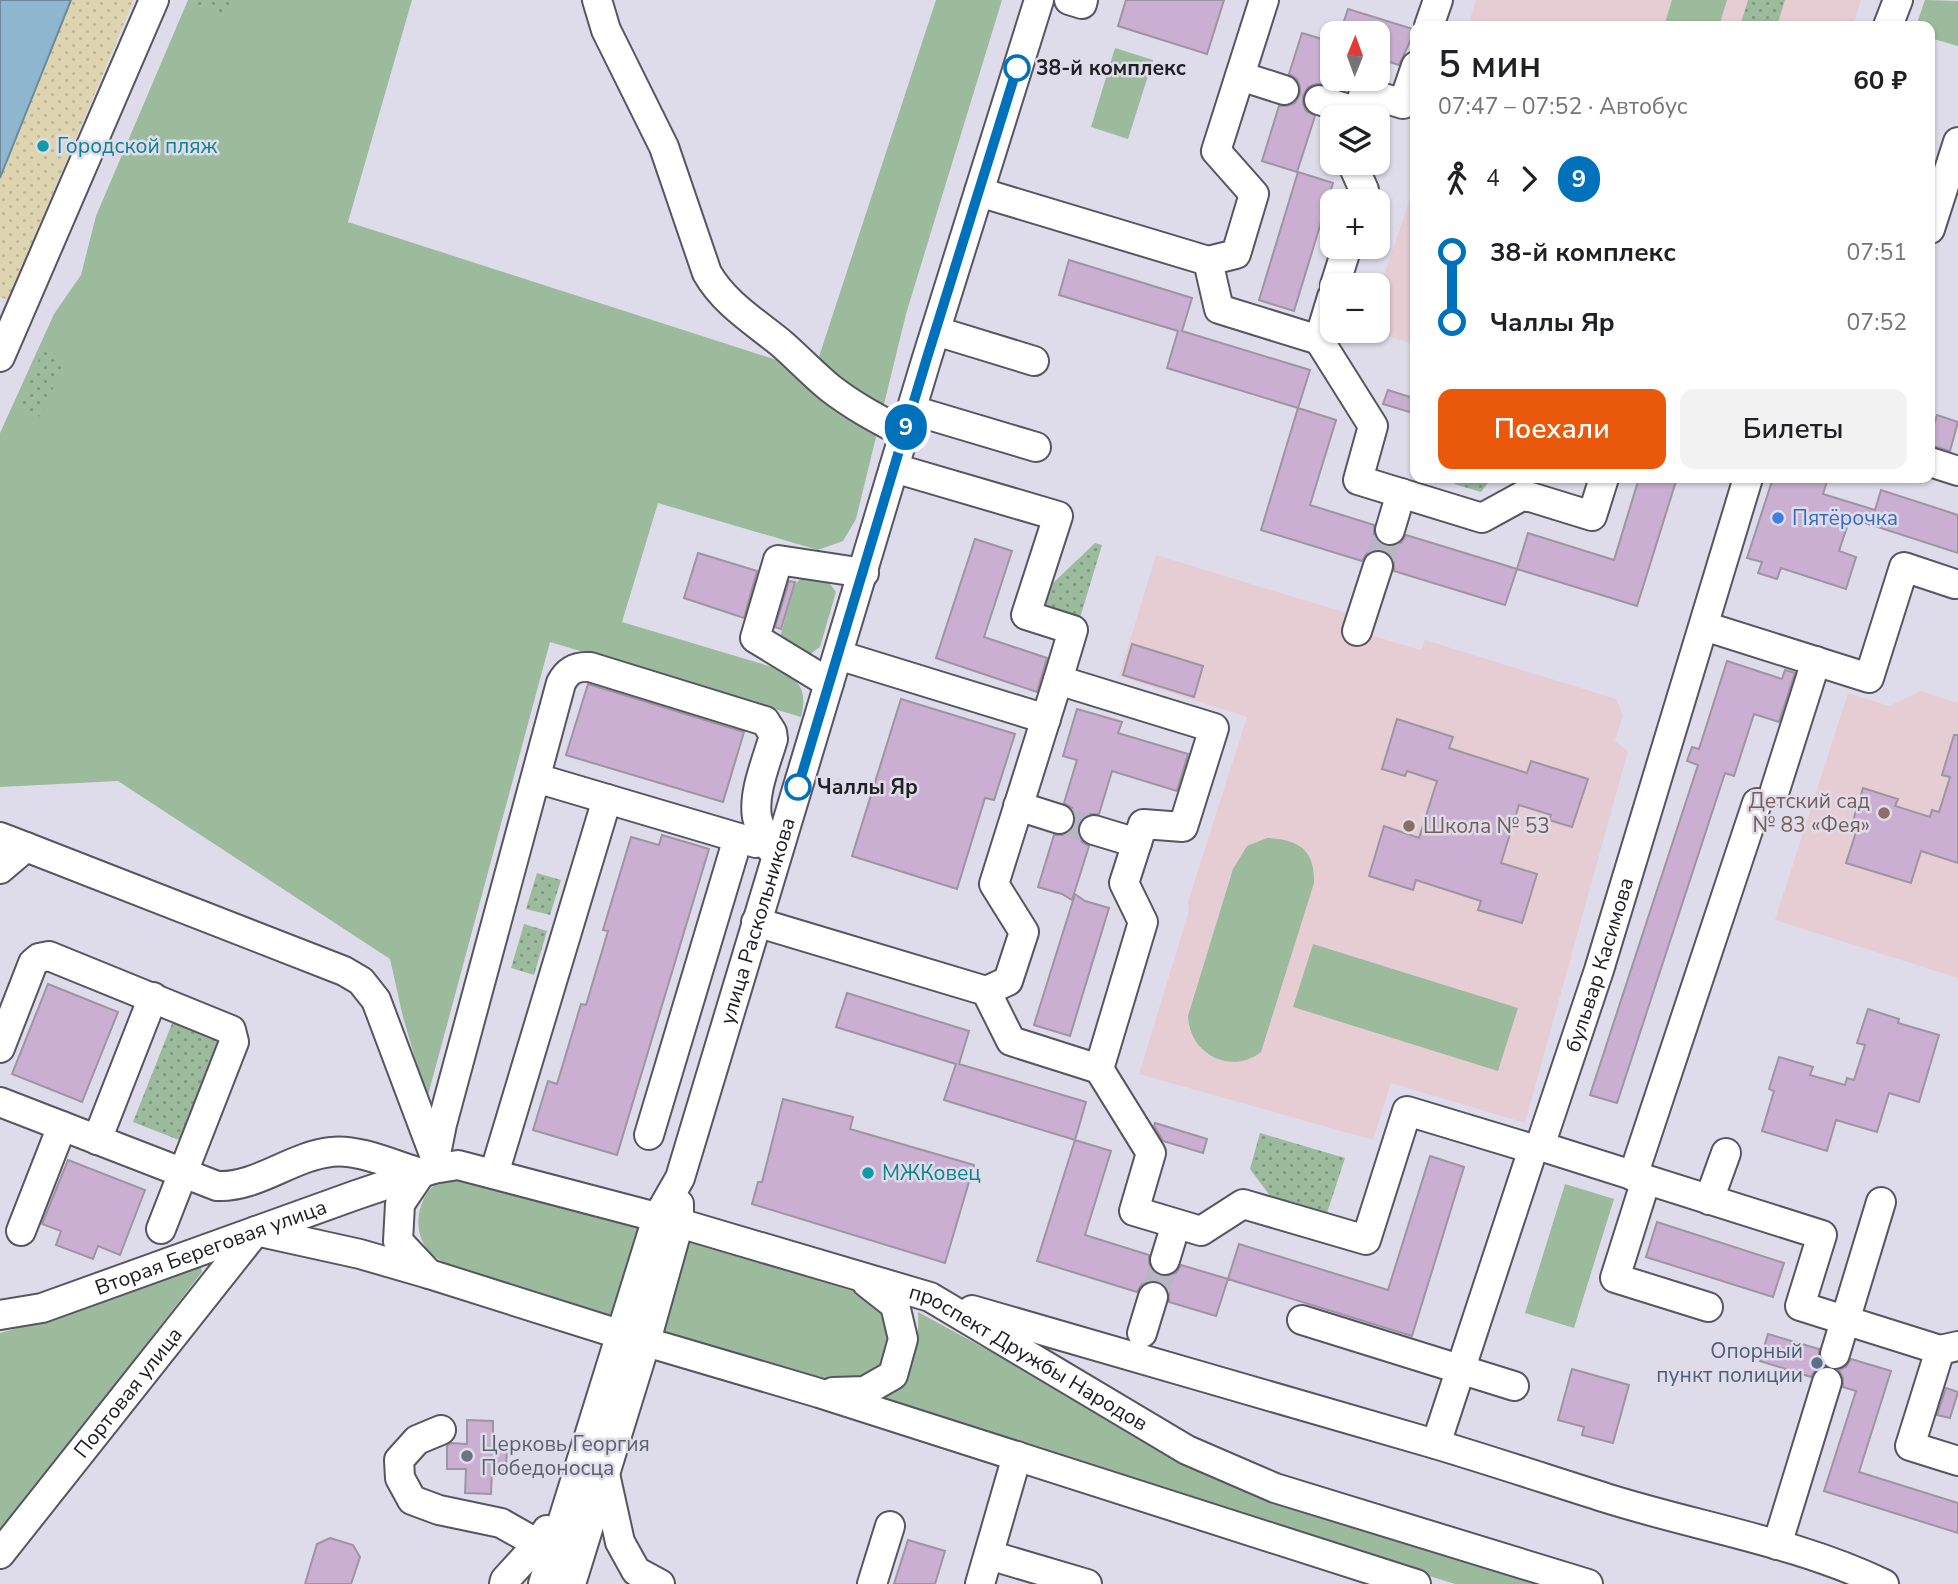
<!DOCTYPE html>
<html lang="ru">
<meta charset="utf-8">
<style>
:root{--surface:#fff;--page:#f2f2f2;--text:#202124;--muted:#757577;--accent:#ea580c}
body{margin:0;font-family:"Nunito Sans",sans-serif;background:var(--page);color:var(--text);height:100vh;display:flex;flex-direction:column;font-size:26px;white-space:nowrap}
*{box-sizing:border-box;margin:0}
p{font-size:23px;color:var(--muted)}
.icon{flex:none;width:38px;height:38px;fill:none;stroke:currentColor;stroke-width:2;stroke-linecap:round;stroke-linejoin:round}
.map{position:relative;flex:1;overflow:hidden}
.details{position:absolute;left:1410px;top:21px;width:525px;height:462px;display:flex;flex-direction:column;background:var(--surface);border-radius:14px;box-shadow:0 2px 5px #0004}
.details>*{flex:none}
.badge{padding:0 14px;border-radius:23px;font-size:24px;line-height:46px}
.needle{width:46px;rotate:1deg}
.buttons{position:absolute;left:1320px;top:21px;display:grid;gap:14px}
.buttons a{display:grid;place-items:center;width:70px;height:70px;border-radius:14px;background:var(--surface);box-shadow:0 2px 5px #0004;font-size:35px}
.map>.badge{position:absolute;translate:-50% -50%;box-shadow:0 0 0 4px #fff}
.legs{display:flex;align-items:center;gap:10px;height:77px;padding:0 28px;font-size:23px}
.legs p{margin-inline-start:auto}
.overview{display:flex;align-items:center;justify-content:space-between;height:119px;padding:0 28px}
h1{font-size:38px;font-weight:600;line-height:52px}
.primary-button{display:flex;gap:14px;margin-top:auto;padding:14px 28px}
.primary-button a{flex:1;height:80px;border-radius:14px;background:var(--accent);color:#fff;font-size:28px;font-weight:600;line-height:80px;text-align:center}
.primary-button a+a{background:var(--page);color:var(--text)}
ul{padding:0 28px;list-style:none}
li{display:flex;align-items:center;gap:24px;height:70px;font-size:26px}
li i{display:grid;place-items:center;width:10px;height:100%;margin:0 9px;background:currentColor}
li i::after{content:'';width:18px;height:18px;margin:-9px;border:5px solid;border-radius:50%;background:var(--surface)}
li p{margin-inline-start:auto}
li:first-child i{background:linear-gradient(#0000 50%,currentColor 0)}
li:last-child i{background:linear-gradient(currentColor 50%,#0000 0)}
.map>svg:first-child{display:block}
</style>
<div class="map">
<svg width="1958" height="1584" viewBox="0 0 1958 1584">
<defs>
<pattern id="sand-dots" width="8" height="8" patternUnits="userSpaceOnUse" patternTransform="scale(1.75)"><rect width="8" height="8" fill="#ded5b0"/><path d="M2 2h.1M6 6h.1" fill="none" stroke="#beb797" stroke-width="1.8" stroke-linecap="round"/></pattern>
<pattern id="park-dots" width="8" height="8" patternUnits="userSpaceOnUse" patternTransform="scale(1.75)"><rect width="8" height="8" fill="#9cba9c"/><path d="M2 2h.1M6 6h.1" fill="none" stroke="#7f977f" stroke-width="1.8" stroke-linecap="round"/></pattern>
</defs>
<rect width="100%" height="100%" fill="#dedcea"/>
<!-- education -->
<path fill="#e6cdd4" d="M1476,0H1861L1853,26H1468Z
M1416,181V345L1371,331H1377V296Z
M1156,555L1353,615L1357,631L1421,650L1425,640L1616,699L1623,715L1615,741L1628,751L1525,1123L1391,1083L1373,1140L1139,1074L1189,911L1188,902L1247,717L1119,676Z
M1921,691L1958,703V978L1775,920L1848,693L1889,706Z"/>
<!-- green -->
<path fill="#9cba9c" d="M188,0H412L348,222L814,372L936,0H1002L906,314L856,519L843,541L818,550L658,503L622,622L782,670C802,682 807,694 801,717L550,642L427,1099L403,1017L390,959L118,781L0,787V433L54,314L81,275L96,216Z
M1672,0H1727L1719,26H1664Z
M1925,0L1958,1V46L1930,38V26H1916Z
M1115,48L1153,60L1128,139L1091,127Z
M804,576L827,580L836,592L820,647L809,655L785,648L780,637L795,584Z
M1267,838C1298,839 1315,849 1314,883L1261,1052C1230,1076 1189,1053 1188,1016L1233,869L1247,846Z
M1313,944L1518,1008L1498,1071L1293,1007Z
M484,1177L862,1294L889,1315V1355L878,1372L839,1386L446,1264C438,1259 430,1254 425,1246C411,1225 420,1188 445,1179C456,1175 472,1177 484,1177Z
M1565,1184L1614,1199L1574,1328L1525,1313Z
M200,1262L202,1272L0,1533V1333L60,1316Z
M918,1312L1248,1492L1548,1584H1455L907,1414L883,1399C910,1376 920,1348 918,1312Z"/>
<!-- sand -->
<path fill="url(#sand-dots)" d="M71,0H134L8,300L0,297V177Z"/>
<!-- park -->
<path fill="url(#park-dots)" d="M191,0H231L224,16L190,2Z
M1748,0H1785L1777,26H1740Z
M43,350L65,360L41,417L18,407Z
M1456,478H1492L1481,492L1454,484Z
M1095,543L1102,545L1080,618L1045,608L1053,583Z
M537,873L561,880L550,915L526,909Z
M524,924L547,931L534,975L511,968Z
M173,1021L219,1039L179,1140L133,1122Z
M1260,1133L1345,1158L1327,1213L1271,1197L1250,1169Z"/>
<!-- water -->
<path fill="#8eb6cf" stroke="#6d899c" stroke-width="2" d="M0,0H71L0,178Z"/>
<!-- building -->
<path fill="#caafd2" stroke="#9d95a0" stroke-width="2" d="M1126,0H1224L1207,54L1118,26Z
M1348,9L1413,29L1414,33L1399,65L1377,58V33H1340Z
M1302,33L1332,42V60L1324,84H1316L1308,87L1303,96V104L1306,111L1315,116L1297,172L1262,161L1279,106H1287L1295,103L1300,94V87L1297,79L1289,74Z
M1298,172L1333,183L1294,311L1259,300Z
M1069,260L1192,298L1182,331L1310,370L1298,408L1167,368L1178,331L1059,295Z
M1388,390L1416,399V414L1383,404Z
M1298,408L1336,420L1310,505L1374,525V535L1378,542L1385,546H1395L1402,542L1406,535L1517,569L1505,605L1394,571V563L1391,555L1382,550H1374L1367,553L1362,561L1261,530Z
M1937,415L1958,422L1950,451L1930,445V436Z
M1639,478H1677L1637,606L1517,569L1528,533L1614,560Z
M1773,478H1828L1823,494L1875,510L1881,490L1958,515V553L1850,518L1839,551L1856,557L1846,589L1781,568L1777,579L1758,573L1762,562L1747,558Z
M975,539L1012,551L984,637L1047,658L1037,692L936,658Z
M698,553L757,571L744,618L684,598Z
M789,581L795,582L781,629L775,627Z
M1132,644L1203,666L1194,697L1123,675Z
M1727,661L1782,679L1785,670L1795,673L1779,722L1754,714L1734,776L1725,773L1617,1103L1590,1095L1698,765L1687,761L1692,747L1699,749Z
M588,684L744,732L723,802L566,755Z
M901,699L1015,734L994,800L985,798L957,889L852,856Z
M1077,709L1122,722L1118,733L1188,754L1177,791L1112,771L1099,814H1090L1082,818L1078,825V834L1082,842L1089,846L1072,900L1062,894L1038,887L1054,835H1062L1070,832L1075,823V815L1072,808L1064,803L1077,760L1063,756Z
M1397,719L1453,737L1449,748L1527,773L1531,761L1588,779L1572,827L1549,820L1551,815L1519,805L1501,863L1537,874L1522,923L1478,910L1481,901L1416,880L1413,890L1369,876L1384,826L1419,838L1437,781L1407,771L1405,776L1382,769Z
M1954,735H1958V863L1921,851L1911,883L1846,863L1859,823L1853,821L1863,788L1898,799L1895,806L1930,817L1932,810L1939,812L1950,777L1942,775Z
M662,835L709,849L617,1155L533,1130L548,1081L557,1084L581,1004L586,1005L608,931L603,930L631,837L659,845Z
M1075,894L1085,901L1109,908L1070,1036L1034,1025Z
M48,984L118,1012L82,1102L12,1074Z
M847,993L969,1031L959,1064L1086,1102L1075,1140L944,1100L956,1064L836,1027Z
M1868,1009L1899,1019L1898,1023L1939,1035L1919,1102L1889,1093L1877,1132L1836,1120L1827,1151L1762,1131L1774,1091L1769,1089L1779,1057L1813,1067L1810,1075L1845,1085L1847,1078L1854,1080L1865,1045L1857,1043Z
M783,1099L853,1117L850,1129L974,1165L945,1263L752,1204L758,1182H762Z
M1155,1123L1207,1139L1203,1153L1163,1141L1154,1126Z
M1075,1140L1111,1151L1085,1235L1149,1255V1263L1152,1271L1161,1276H1169L1176,1273L1181,1265L1228,1279L1216,1316L1169,1302V1294L1166,1286L1157,1281H1149L1142,1284L1137,1292L1037,1261Z
M1430,1156L1464,1167L1412,1336L1228,1279L1239,1244L1388,1290Z
M68,1160L145,1190L120,1255L98,1246L93,1259L56,1245L61,1231L42,1224Z
M1657,1222L1784,1263L1773,1297L1646,1257Z
M1768,1334L1819,1349V1358L1823,1366L1816,1369L1811,1377L1760,1361Z
M1851,1359L1891,1371L1859,1472L1958,1503V1533L1824,1491L1856,1391L1843,1387V1378L1839,1370L1846,1367Z
M1572,1369L1629,1385L1613,1443L1582,1435L1584,1427L1558,1420Z
M1946,1388L1958,1392L1950,1418L1937,1415Z
M467,1420L493,1421V1445H507L506,1470H492L491,1494L465,1493L466,1469H447V1446L450,1443L467,1444Z
M330,1538L353,1545L360,1557L351,1584H305L317,1544Z
M908,1540L945,1551L935,1584H894Z"/>
<g fill="none" stroke-linecap="round" stroke-linejoin="round">
<!-- minor-tunnel -->
<path stroke="#b8b6c3" stroke-width="28" stroke-dasharray="28 14" stroke-linecap="butt" d="M1378,566L1390,530
M1059,819L1094,830
M1153,1297L1165,1260"/>
<!-- minor casing -->
<g stroke="#575561" stroke-width="32">
<g id="minor">
<path d="M597,0L606,30L664,147L707,273C725,304 754,321 782,344C798,358 813,374 830,388C853,406 878,419 904,433"/>
<path d="M1069,0L1082,4L1083,0"/>
<path d="M1429,26L1438,0"/>
<path d="M1888,26L1898,0"/>
<path d="M1240,76L1284,90"/>
<path d="M1319,100L1358,112"/>
<path d="M1357,117L1364,92L1403,104L1416,66"/>
<path d="M1352,163L1364,190L1361,201"/>
<path d="M979,192L1208,261L1219,309L1319,340L1373,426L1358,480L1482,518L1524,495L1592,516L1604,478"/>
<path d="M1930,229L1958,142"/>
<path d="M1208,261L1236,254L1254,194L1216,151L1264,0"/>
<path d="M1335,285L1347,247"/>
<path d="M936,331L1034,361"/>
<path d="M1319,340L1332,297"/>
<path d="M0,357L154,0"/>
<path d="M912,410L1036,447"/>
<path d="M1930,462L1958,471"/>
<path d="M894,468L1058,516L1026,615L1073,630L1058,680"/>
<path d="M1390,530L1401,493"/>
<path d="M1704,626L1869,678L1904,567L1955,584"/>
<path d="M1357,631L1378,566"/>
<path d="M838,655L1046,719"/>
<path d="M829,683L755,638L778,560L864,573"/>
<path d="M536,778L756,843"/>
<path d="M1775,790L1816,661"/>
<path d="M1018,806L1059,819"/>
<path d="M1094,830L1137,843"/>
<path d="M0,837L26,847L0,869"/>
<path d="M26,847L344,971L361,981L376,1000L435,1157"/>
<path d="M756,922L986,991L1011,1041L1099,1069L1151,1153L1134,1211L1201,1231L1243,1204L1366,1240L1407,1111L1533,1149"/>
<path d="M986,991L1008,981L1024,932L994,884L1058,680L1214,728L1183,827L1143,824L1124,883L1143,922L1099,1069"/>
<path d="M0,1048L33,963L39,958L49,956L231,1030L234,1042L161,1229"/>
<path d="M0,1102L217,1186C257,1188 292,1156 331,1152C357,1148 396,1166 421,1173"/>
<path d="M649,1135L738,838"/>
<path d="M97,1140L153,997"/>
<path d="M1540,1146L1822,1235L1800,1306L1940,1350L1958,1346"/>
<path d="M433,1169L442,1124L561,683C567,671 575,666 590,667L765,721L772,732L773,739C766,763 753,793 757,817C759,827 765,838 770,848"/>
<path d="M421,1173L400,1204L398,1241L429,1274"/>
<path d="M494,1174L607,799"/>
<path d="M1633,1176L1757,803"/>
<path d="M1646,1180L1615,1278L1708,1307"/>
<path d="M1709,1200L1726,1153"/>
<path d="M21,1231L62,1126"/>
<path d="M1165,1260L1176,1224"/>
<path d="M972,1310C1126,1356 1281,1398 1435,1444C1492,1461 1549,1480 1606,1498C1698,1527 1797,1542 1884,1584"/>
<path id="s1" d="M0,1315L42,1308L356,1195L433,1169L458,1165L679,1223L930,1297L1187,1450L1275,1488L1588,1584"/>
<path d="M1302,1320L1514,1386"/>
<path d="M1142,1333L1153,1297"/>
<path d="M1940,1350L1910,1446L1958,1461"/>
<path d="M1835,1354L1881,1202"/>
<path d="M833,1392L865,1391L893,1375L903,1339L895,1305L867,1283"/>
<path d="M441,1430L417,1440L399,1460L400,1478L412,1500L439,1510L501,1523L538,1544"/>
<path id="s2" d="M1436,1444L1533,1149L1540,1146L1599,970L1748,478"/>
<path d="M605,1474L620,1542L636,1571L660,1584"/>
<path d="M1777,1545L1827,1382"/>
<path id="s3" d="M0,1554L256,1231L360,1254L429,1274L619,1334L819,1393L1416,1584"/>
<path d="M989,1555L1087,1584"/>
<path d="M504,1584L505,1580L538,1544L547,1530"/>
<path id="s4" d="M543,1584L657,1218L680,1178L926,361L1039,0"/>
<path d="M571,1584L646,1341L679,1223V1204"/>
<path d="M872,1584L890,1526"/>
<path d="M980,1584L1017,1456"/>
</g>
</g>
<!-- minor -->
<use href="#minor" stroke="#fff" stroke-width="28"/>
</g>
<g fill="none" stroke-linecap="round" stroke-linejoin="round">
<!-- line-1 casing -->
<g stroke="#fff" stroke-width="16">
<path id="line-1" d="M798,787L926,361L1017,68"/>
</g>
<!-- line-1 -->
<use href="#line-1" stroke="#0072bc" stroke-width="10"/>
</g>
<!-- markers -->
<g fill="#fff" stroke="#0072bc" stroke-width="3.5">
<circle cx="1017" cy="68" r="12"/>
<circle cx="798" cy="787" r="12"/>
</g>
<g fill="#0f9aa8" stroke="#dedcea" stroke-width="2.5">
<circle cx="43" cy="146" r="7"/>
<circle cx="868" cy="1173" r="7"/>
</g>
<circle fill="#3f7fe0" stroke="#dedcea" stroke-width="2.5" cx="1778" cy="518" r="7"/>
<g fill="#8d6e63" stroke="#dedcea" stroke-width="2.5">
<circle cx="1884" cy="813" r="7"/>
<circle cx="1409" cy="826" r="7"/>
</g>
<circle fill="#5c6f8a" stroke="#dedcea" stroke-width="2.5" cx="1817" cy="1363" r="7"/>
<circle fill="#6b7280" stroke="#dedcea" stroke-width="2.5" cx="467" cy="1456" r="7"/>
<g text-anchor="middle" dominant-baseline="central" stroke-width="5" stroke-linejoin="round" paint-order="stroke">
<!-- stop labels -->
<g font-size="21" font-weight="bold" fill="#202025" stroke="#dedcea" text-anchor="start">
<text x="1036" y="68">38-й комплекс</text>
<text x="817" y="787">Чаллы Яр</text>
</g>
<!-- culture labels -->
<g font-size="21" fill="#0d838f" stroke="#dedcea" text-anchor="start">
<text x="57" y="146">Городской пляж</text>
<text x="882" y="1173">МЖКовец</text>
</g>
<!-- shop labels -->
<g font-size="21" fill="#366cbe" stroke="#dedcea" text-anchor="start">
<text x="1792" y="518">Пятёрочка</text>
</g>
<!-- education labels -->
<g font-size="21" fill="#785e54" stroke="#dedcea" text-anchor="end">
<text x="1870" y="801">Детский сад<tspan x="1870" dy="24">№ 83 «Фея»</tspan></text>
<text x="1423" y="826" text-anchor="start">Школа № 53</text>
</g>
<!-- street labels -->
<g font-size="21" fill="#202025" stroke="#dedcea">
<text stroke="none"><textPath href="#s4" startOffset="698">улица Раскольникова</textPath></text>
<text stroke="none"><textPath href="#s2" startOffset="509">бульвар Касимова</textPath></text>
<text stroke="none"><textPath href="#s1" startOffset="222">Вторая Береговая улица</textPath></text>
<text stroke="none"><textPath href="#s1" startOffset="1088">проспект Дружбы Народов</textPath></text>
<text stroke="none"><textPath href="#s3" startOffset="206">Портовая улица</textPath></text>
</g>
<!-- service labels -->
<g font-size="21" fill="#4e5e75" stroke="#dedcea" text-anchor="end">
<text x="1803" y="1351">Опорный<tspan x="1803" dy="24">пункт полиции</tspan></text>
</g>
<!-- worship labels -->
<g font-size="21" fill="#5b616d" stroke="#dedcea" text-anchor="start">
<text x="481" y="1444">Церковь Георгия<tspan x="481" dy="24">Победоносца</tspan></text>
</g>
</g>
</svg>
<div class="buttons">
<a><svg class="needle" viewBox="-14 -14 28 28"><path d="M0-13l5 13h-10z" fill="#e53935"/><path d="M0 13l5-13h-10z" fill="#757577"/></svg></a>
<a><svg class="icon" aria-label="layers" viewBox="0 0 24 24"><path d="M12 4l9 5-9 5-9-5zM3 14l9 5 9-5"/></svg></a>
<a>+</a>
<a>−</a>
</div>
<b class="badge" style="left:906px;top:427px;background:#0072bc;color:#fff">9</b>
<section class="details">
<div class="overview"><div><h1>5 мин</h1><p>07:47 – 07:52 · Автобус</p></div><b>60 ₽</b></div>
<div class="legs"><svg class="icon" aria-label="walk" viewBox="0 0 24 24"><circle cx="13" cy="4" r="2"/><path d="M13 8l-2 6 4 7M11 14l-3 7M7 12l3-4h3l4 4"/></svg>4<svg class="icon" aria-label="forward" viewBox="0 0 24 24"><path d="M9 5l7 7-7 7"/></svg><b class="badge" style="background:#0072bc;color:#fff">9</b></div>
<ul>
<li><i style="color:#0072bc"></i><b>38-й комплекс</b><p>07:51</p></li>
<li><i style="color:#0072bc"></i><b>Чаллы Яр</b><p>07:52</p></li>
</ul>
<div class="primary-button"><a>Поехали</a><a>Билеты</a></div>
</section>
</div>
